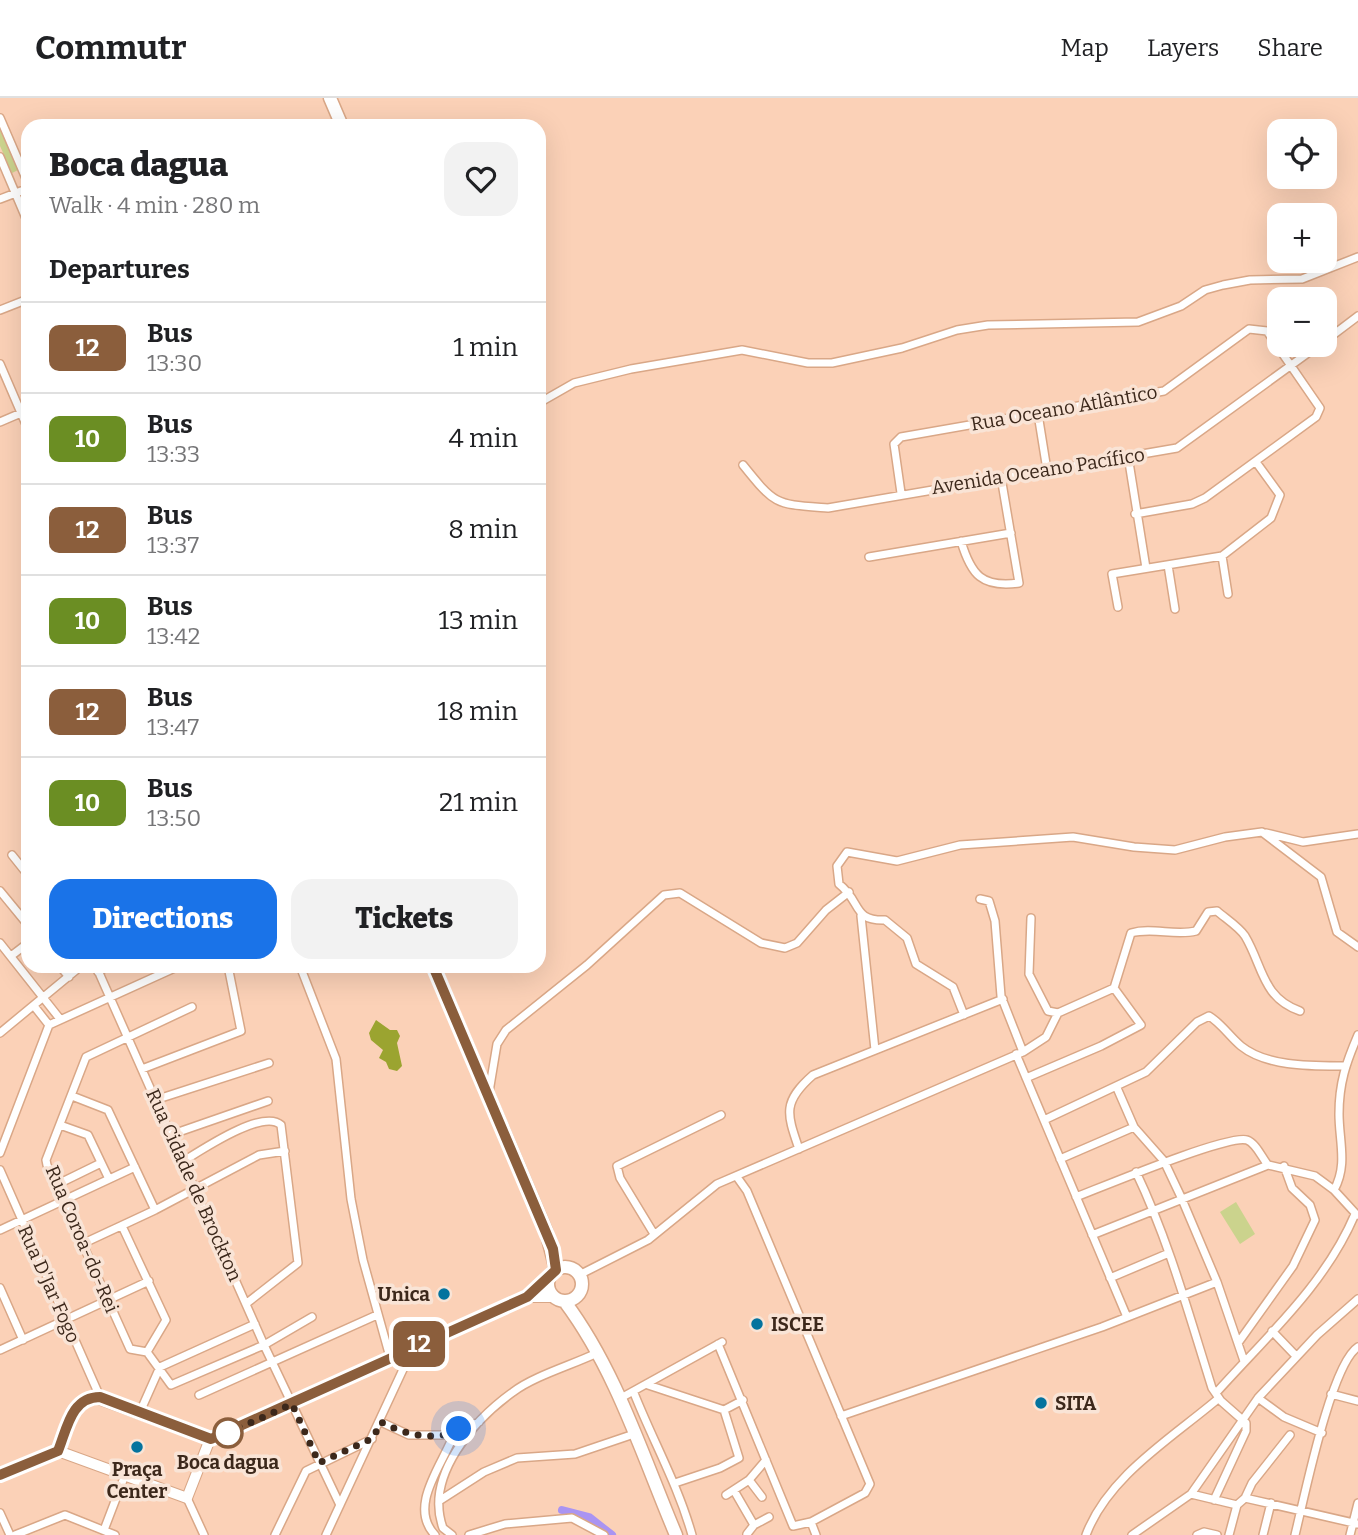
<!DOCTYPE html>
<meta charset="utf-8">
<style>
:root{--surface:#fff;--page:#f2f2f2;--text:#202124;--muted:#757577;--line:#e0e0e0;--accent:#1a73e8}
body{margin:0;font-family:Bitter,serif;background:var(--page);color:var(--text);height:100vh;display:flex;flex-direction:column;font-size:26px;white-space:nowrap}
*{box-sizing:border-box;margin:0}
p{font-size:23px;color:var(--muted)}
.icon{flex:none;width:38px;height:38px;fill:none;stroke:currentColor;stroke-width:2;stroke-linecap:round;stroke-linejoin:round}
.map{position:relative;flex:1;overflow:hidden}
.details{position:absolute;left:21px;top:21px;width:525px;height:854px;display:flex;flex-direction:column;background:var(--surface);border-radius:21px;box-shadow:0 7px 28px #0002}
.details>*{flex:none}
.badge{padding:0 14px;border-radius:10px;font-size:24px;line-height:46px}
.buttons{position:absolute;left:1267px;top:21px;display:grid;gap:14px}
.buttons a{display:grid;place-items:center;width:70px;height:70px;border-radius:14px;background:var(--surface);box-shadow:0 7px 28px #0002;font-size:35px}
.you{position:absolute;width:35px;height:35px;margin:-18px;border:5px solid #fff;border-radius:50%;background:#1a73e8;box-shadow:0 0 0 10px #1a73e833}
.map>.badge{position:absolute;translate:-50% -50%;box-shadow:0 0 0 4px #fff}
h2{padding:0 28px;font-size:26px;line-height:63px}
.round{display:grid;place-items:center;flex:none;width:74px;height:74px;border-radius:21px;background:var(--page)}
.overview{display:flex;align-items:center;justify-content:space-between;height:119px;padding:0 28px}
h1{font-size:33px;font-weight:800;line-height:52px}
.button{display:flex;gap:14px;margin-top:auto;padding:14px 28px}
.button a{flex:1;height:80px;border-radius:21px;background:var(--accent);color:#fff;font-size:28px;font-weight:800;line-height:80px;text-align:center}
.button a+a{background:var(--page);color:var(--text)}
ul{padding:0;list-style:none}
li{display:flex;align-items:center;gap:21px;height:91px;padding:0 28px;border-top:2px solid var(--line)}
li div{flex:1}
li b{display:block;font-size:26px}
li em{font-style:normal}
li .badge{min-width:77px;font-weight:700;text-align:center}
header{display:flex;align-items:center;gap:42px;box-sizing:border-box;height:98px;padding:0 35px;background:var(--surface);border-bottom:2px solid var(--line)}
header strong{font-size:33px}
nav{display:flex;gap:38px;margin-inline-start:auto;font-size:24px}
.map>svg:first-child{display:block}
</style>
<header>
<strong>Commutr</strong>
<nav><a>Map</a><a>Layers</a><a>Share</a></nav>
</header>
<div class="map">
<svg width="1358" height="1437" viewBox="0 0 1358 1437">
<rect width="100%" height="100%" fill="#fbd1b7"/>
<!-- green -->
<path fill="#cbd38d" d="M0,30L18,72L12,75L0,48Z
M1236,1104L1255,1136L1240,1146L1220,1114Z"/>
<!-- forest -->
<path fill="#9ba430" d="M376,922L390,932H397L400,938L397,945L402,968L397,973L389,971L386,964L379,960L383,952L371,942L369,935Z"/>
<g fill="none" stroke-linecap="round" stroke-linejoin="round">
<!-- canal -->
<path stroke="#aa94f2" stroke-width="8" d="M562,1412L589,1419L612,1437"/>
<!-- minor casing -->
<g stroke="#d9a787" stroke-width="10">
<path id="minor" d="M0,20L28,85
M0,59L28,125
M0,101L21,93L28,95
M0,212L28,201
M1325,243L1358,218
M0,266L28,331
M539,305L574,285L631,271L742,252L808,265H832L902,250L957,232L988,227L1138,224L1181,208L1205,192L1223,187L1250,182L1302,181L1358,159
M1038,316L1047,372
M0,324L28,312
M1128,358L1146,470
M743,367C776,408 775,406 828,410L1177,350L1319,247
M901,395L894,346L901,339L1164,293L1249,231L1267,233L1320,310L1316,319L1205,400L1192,406L1135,416
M961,443C971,477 982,490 1019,485L1001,379
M1222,458L1228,496
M869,459L1011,435
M1168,467L1175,511
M1118,509L1112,476L1222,458L1271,420L1280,397L1256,364
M1266,735L1303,744L1358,736
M12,757L28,777
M0,793L28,827
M861,818L875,952
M1031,820L1029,876L1048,913L1058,915
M0,845L60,921
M11,858L28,845
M60,868L69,879
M96,868L264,1247L340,1407
M300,868L336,961L351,1101L363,1162L390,1259
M98,874L108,868
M34,908L49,927
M192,909L86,959L46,1062L47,1067L130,1251L147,1254L171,1287L264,1247L312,1219
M964,917L953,889L916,866L907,840L885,822C852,823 862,804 839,786L837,768L847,754L897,763L960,747L1073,739L1134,749L1175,752L1225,739L1262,734L1321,779L1337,834L1358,849
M49,927L179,868
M0,935L81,868
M1023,954L1046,939L1058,915L1114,890L1131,835C1152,829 1175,838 1196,833L1208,814L1217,813C1225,820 1239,829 1245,838C1263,868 1262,900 1300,913
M1016,956L1127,1219
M142,971L241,933L228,868
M1026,980L1101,948L1141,927L1114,890
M1117,990L1134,1029L1164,1063L1181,1099L1217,1184L1244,1263
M489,994L497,946L506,932L587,867L664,797L680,795L761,845L785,850L797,845L826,812L849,794
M72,998L108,1012L155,1112
M155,1002L269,965
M1044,1022L1146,974L1197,924L1209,918C1221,925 1230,939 1241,948C1267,969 1312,968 1343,968
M60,1027L88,1037L109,1081
M170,1037L268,1003
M799,1051C787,1016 782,1004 813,977L1003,901
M0,1055L49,927
M1060,1061L1134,1029
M182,1064C200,1053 263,1010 281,1027L298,1165L247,1205
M0,1072L100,1299
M1136,1074C1169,1143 1189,1217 1212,1290L1221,1303L1246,1325V1333L1214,1402
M737,1079L747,1093L870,1386L865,1395L811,1424L816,1437
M56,1087L101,1065
M1076,1099C1102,1089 1228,1036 1247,1042C1256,1045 1262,1060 1268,1067
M1357,1117L1334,1092C1348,1067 1339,1043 1339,1016C1339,985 1346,965 1358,937
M122,1128L166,1222L147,1254
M0,1132L135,1069
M654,1136L620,1080L617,1068L721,1017
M1092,1137L1268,1067L1315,1078L1334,1092
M82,1146L155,1112L259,1057L285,1053
M579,1177L648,1142L717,1086L1023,954L1001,898L995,823L989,803L980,801
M1110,1180L1169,1155
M0,1190L23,1242
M1272,1233L1296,1258
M1238,1245L1293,1168L1315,1122L1310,1107L1292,1090L1284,1068
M718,1246L793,1428L811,1424
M0,1252L149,1183
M160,1269L255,1226
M648,1287L724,1312L743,1302
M634,1295C653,1343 678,1387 692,1437
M1216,1295C1267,1238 1325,1187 1355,1116
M1331,1296L1358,1303
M199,1297L377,1217
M1258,1300L1284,1319L1322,1335
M619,1301L722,1244
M140,1314L160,1269
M841,1318L1102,1229L1217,1184
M381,1324L409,1337H449L479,1324
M749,1382L762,1399
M675,1385L720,1370L739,1360L724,1312
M736,1396L754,1427
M1191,1396L1237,1407L1245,1400L1358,1426
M726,1397L749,1382L766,1362
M187,1400L204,1437
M1245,1400L1252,1385L1290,1337
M439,1403L484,1374L517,1360L575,1356L634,1336
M0,1415L10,1437
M104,1432L125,1377
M747,1436L754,1427L769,1419
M15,1437L65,1417L115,1437
M275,1437L306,1373L372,1341
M326,1437L413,1250
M435,1437C409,1410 439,1371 451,1343L449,1337L458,1346
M452,1437L443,1430C424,1378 474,1322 513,1294C534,1278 572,1267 597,1255
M469,1437L505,1426L572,1420L604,1437
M1086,1437C1108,1378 1172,1340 1219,1300
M1132,1437L1191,1396L1258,1300L1317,1237L1358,1201
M1197,1437L1204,1434L1217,1437
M1229,1437L1237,1407
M1263,1437L1271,1405
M1295,1437C1304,1401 1331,1266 1358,1249
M1350,1437L1358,1405"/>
</g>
<!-- tertiary casing -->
<g stroke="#d9a787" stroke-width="12">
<path id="tertiary" d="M527,1199H553
M210,1341L527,1199L549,1180
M58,1353L187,1400L210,1341
M58,1353L75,1310L93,1299L210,1341
M0,1377L58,1353"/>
</g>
<!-- primary casing -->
<g stroke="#d9a787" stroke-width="15">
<path id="primary" d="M330,0L342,28
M433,868L546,1133L556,1172
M548 1186a17 17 0 1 1 34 0a17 17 0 1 1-34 0Z
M565,1204C616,1272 643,1359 676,1437"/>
</g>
<!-- minor -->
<use href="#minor" stroke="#fff" stroke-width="7"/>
<!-- tertiary -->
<use href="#tertiary" stroke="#fff" stroke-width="10"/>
<!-- primary -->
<use href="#primary" stroke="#fff" stroke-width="12"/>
</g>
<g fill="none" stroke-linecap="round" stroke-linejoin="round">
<!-- line casing -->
<g stroke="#fff" stroke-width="16">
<path id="line" d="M0,1377L58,1353C67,1331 71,1299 100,1299L211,1341L527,1199L556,1172L553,1151L433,868"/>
</g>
<!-- line -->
<use href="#line" stroke="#8b5e3c" stroke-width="10"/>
<!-- walk -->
<path stroke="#3c281b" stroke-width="7" stroke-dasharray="0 12.6" d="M228,1335L292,1306L319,1365L373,1340L381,1324C403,1336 436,1345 459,1331"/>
</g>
<!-- markers -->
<g fill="#04739e" stroke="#f9e4d6" stroke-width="2.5">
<circle cx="444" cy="1196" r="7"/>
<circle cx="757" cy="1226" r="7"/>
<circle cx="1041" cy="1305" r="7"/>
<circle cx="137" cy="1349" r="7"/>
</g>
<circle fill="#fff" stroke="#8b5e3c" stroke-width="3.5" cx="228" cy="1335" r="14"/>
<g text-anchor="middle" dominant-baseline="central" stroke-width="7" stroke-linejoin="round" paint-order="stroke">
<!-- street labels -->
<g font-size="19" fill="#3c281b" stroke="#f9e4d6">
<text transform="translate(1064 310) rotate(-10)">Rua Oceano Atlântico</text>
<text transform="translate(1038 373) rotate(-9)">Avenida Oceano Pacífico</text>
<text transform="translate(194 1087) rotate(66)">Rua Cidade de Brockton</text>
<text transform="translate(82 1141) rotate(67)">Rua Coroa-do-Rei</text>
<text transform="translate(49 1186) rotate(66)">Rua D'Jar Fogo</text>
</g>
<!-- poi labels -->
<g font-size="19" font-weight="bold" fill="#3c281b" stroke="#f9e4d6" text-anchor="start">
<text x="430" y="1196" text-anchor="end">Unica</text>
<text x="771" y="1226">ISCEE</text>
<text x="1055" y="1305">SITA</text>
<text x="137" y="1371" text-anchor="middle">Praça<tspan x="137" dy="22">Center</tspan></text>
</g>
<!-- stop labels -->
<g font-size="19" font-weight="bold" fill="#3c281b" stroke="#f9e4d6">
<text x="228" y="1364">Boca dagua</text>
</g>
</g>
</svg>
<div class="buttons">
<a><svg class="icon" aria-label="locate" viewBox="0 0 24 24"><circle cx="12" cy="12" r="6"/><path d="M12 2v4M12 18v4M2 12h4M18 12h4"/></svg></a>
<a>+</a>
<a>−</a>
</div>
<div class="you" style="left:459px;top:1331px"></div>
<b class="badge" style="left:419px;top:1246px;background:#8b5e3c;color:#fff">12</b>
<section class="details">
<div class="overview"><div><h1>Boca dagua</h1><p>Walk · 4 min · 280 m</p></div><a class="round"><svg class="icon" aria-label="heart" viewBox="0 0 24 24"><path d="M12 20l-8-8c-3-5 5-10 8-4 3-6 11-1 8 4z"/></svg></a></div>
<h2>Departures</h2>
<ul>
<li><span class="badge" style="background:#8b5e3c;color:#fff">12</span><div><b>Bus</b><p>13:30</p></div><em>1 min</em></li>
<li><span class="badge" style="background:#6b8e23;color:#fff">10</span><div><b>Bus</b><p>13:33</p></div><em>4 min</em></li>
<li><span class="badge" style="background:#8b5e3c;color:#fff">12</span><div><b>Bus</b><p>13:37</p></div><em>8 min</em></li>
<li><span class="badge" style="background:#6b8e23;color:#fff">10</span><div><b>Bus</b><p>13:42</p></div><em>13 min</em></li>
<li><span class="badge" style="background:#8b5e3c;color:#fff">12</span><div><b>Bus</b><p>13:47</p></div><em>18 min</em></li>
<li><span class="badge" style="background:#6b8e23;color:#fff">10</span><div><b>Bus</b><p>13:50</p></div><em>21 min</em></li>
</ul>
<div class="button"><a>Directions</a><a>Tickets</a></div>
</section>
</div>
